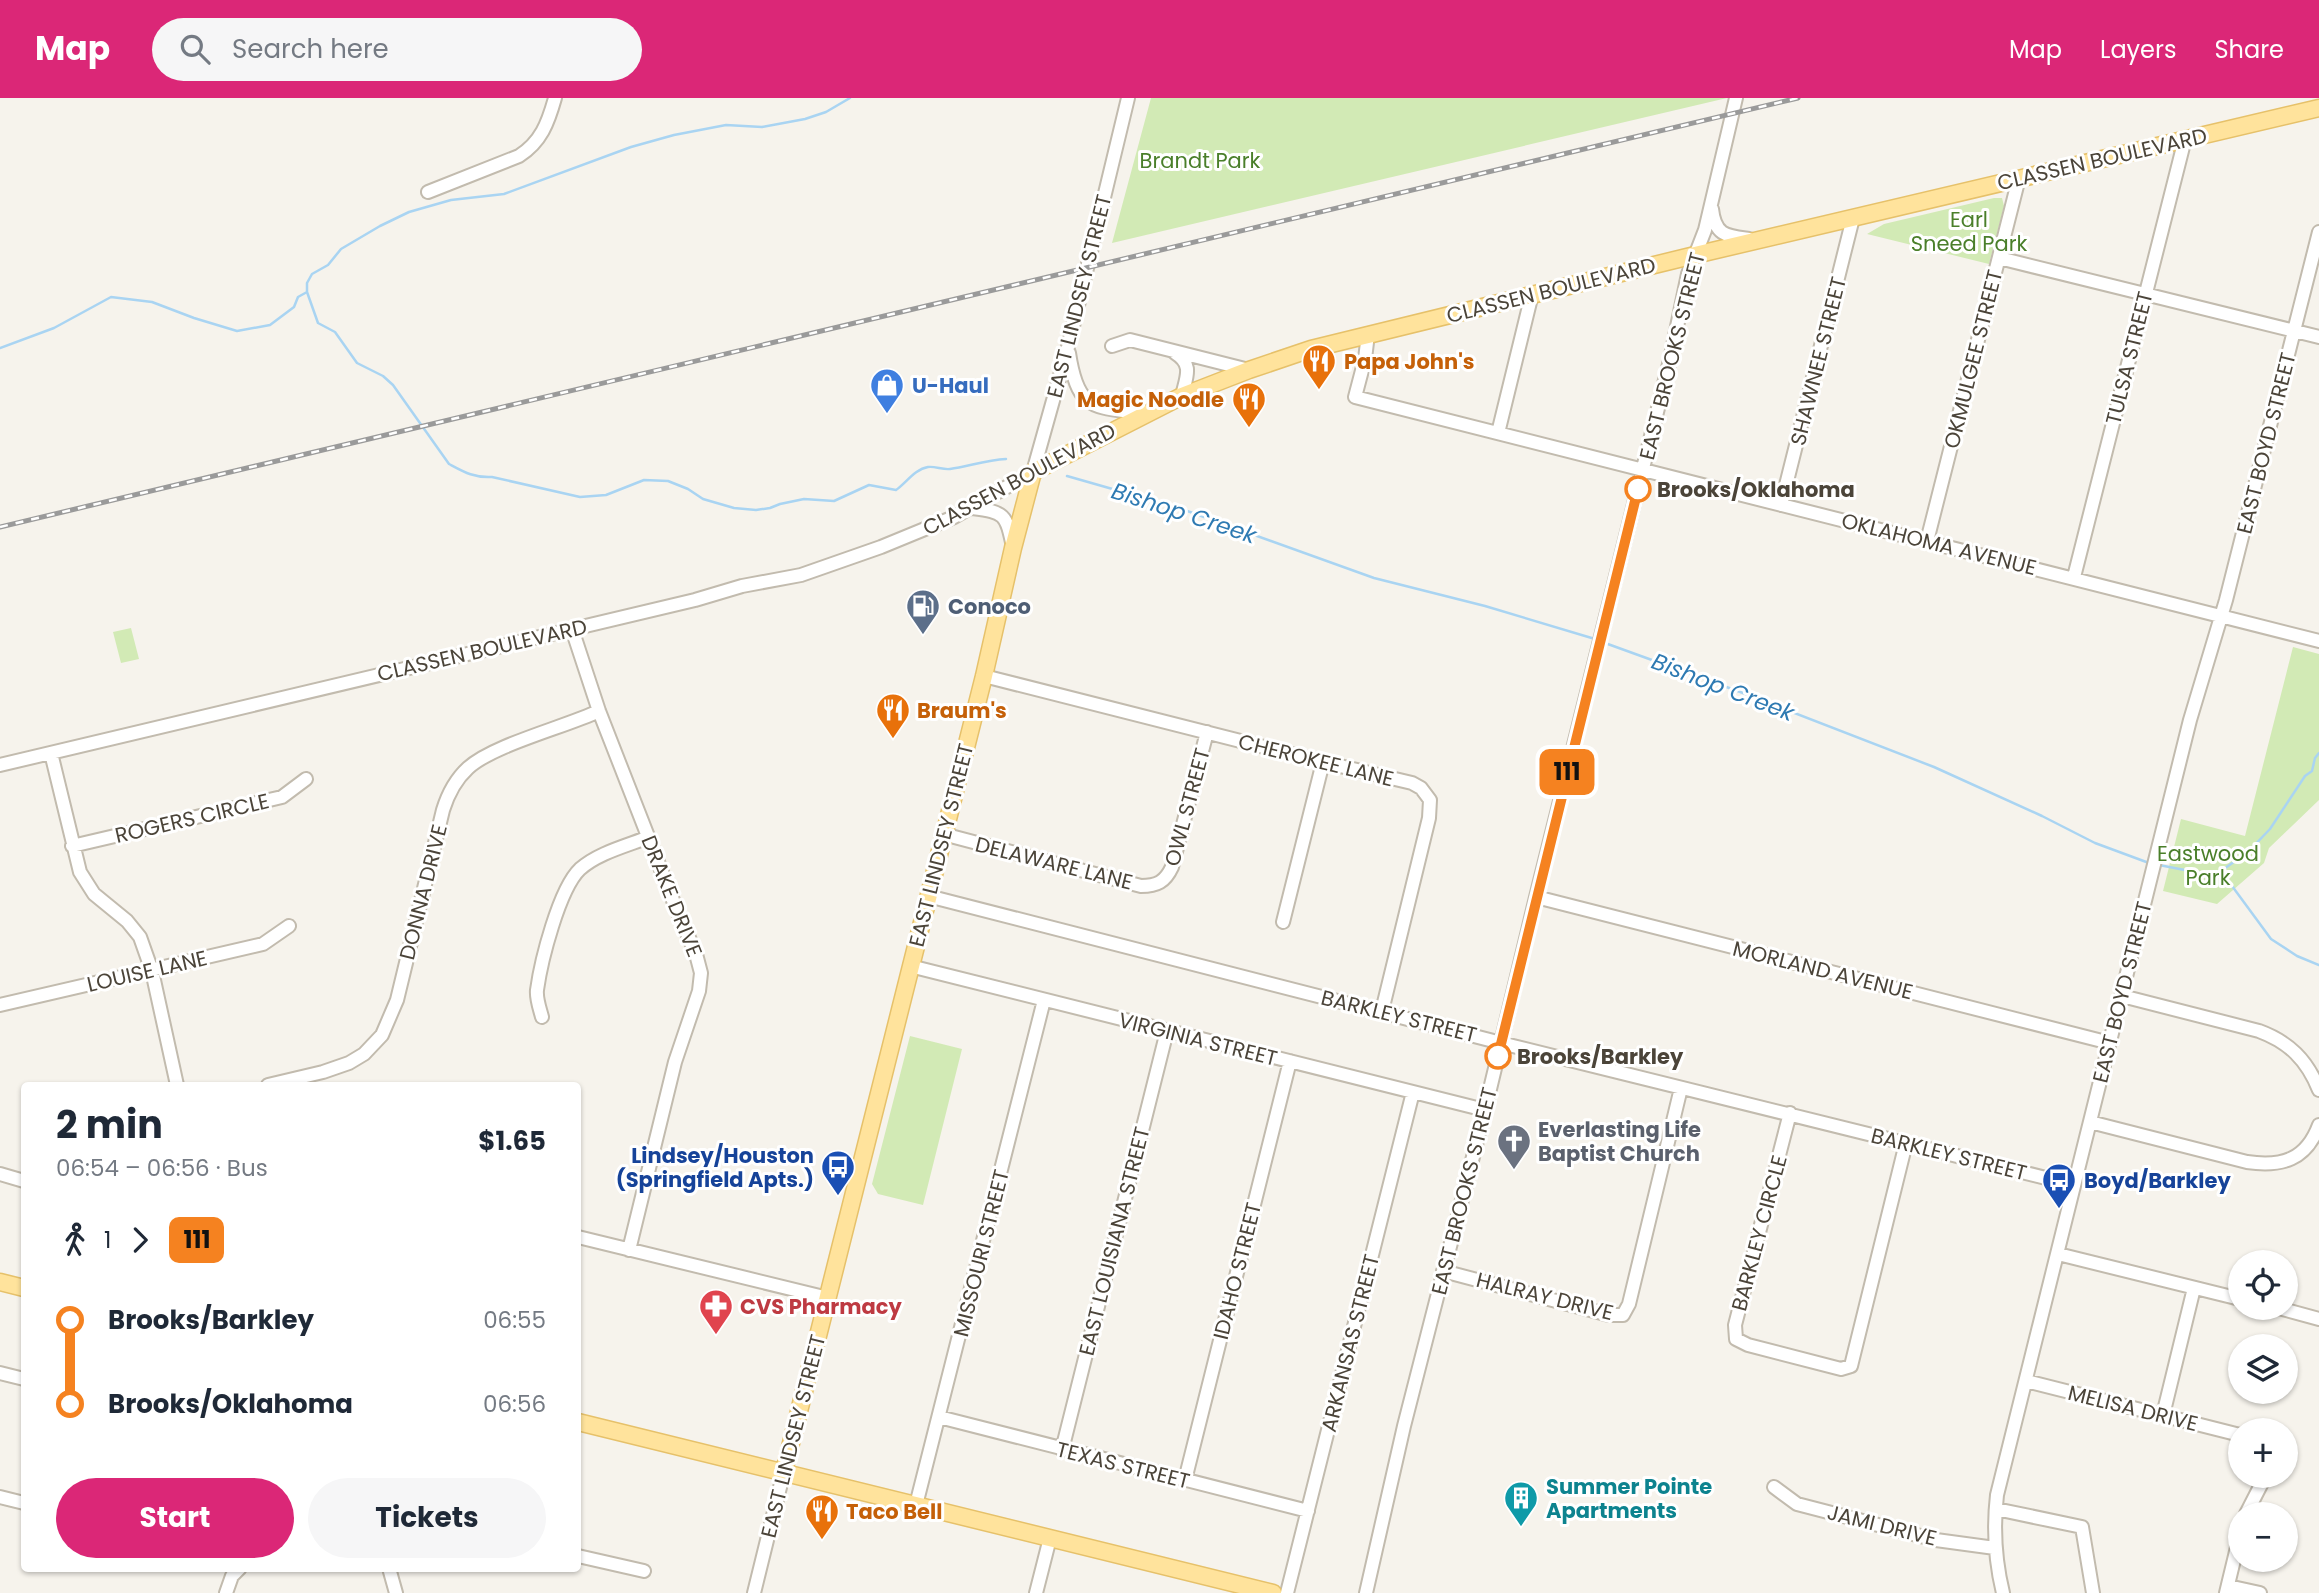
<!DOCTYPE html>
<meta charset="utf-8">
<style>
:root{--surface:#fff;--page:#f6f6f7;--text:#1f2937;--muted:#747a83;--accent:#db2777}
body{margin:0;font-family:Poppins,sans-serif;background:var(--page);color:var(--text);height:100vh;display:flex;flex-direction:column;font-size:26px;white-space:nowrap}
*{box-sizing:border-box;margin:0}
p{font-size:23px;color:var(--muted)}
.icon{flex:none;width:38px;height:38px;fill:none;stroke:currentColor;stroke-width:2;stroke-linecap:round;stroke-linejoin:round}
.map{position:relative;flex:1;overflow:hidden}
.panel{position:absolute;left:21px;top:984px;width:560px;height:490px;display:flex;flex-direction:column;background:var(--surface);border-radius:7px;box-shadow:0 2px 5px #0004}
.panel>*{flex:none}
.badge{padding:0 14px;border-radius:10px;font-size:24px;line-height:46px}
.buttons{position:absolute;left:2228px;top:1152px;display:grid;gap:14px}
.buttons a{display:grid;place-items:center;width:70px;height:70px;border-radius:50%;background:var(--surface);box-shadow:0 2px 5px #0004;font-size:35px}
.map>.badge{position:absolute;translate:-50% -50%;box-shadow:0 0 0 4px #fff}
.legs{display:flex;align-items:center;gap:10px;height:77px;padding:0 35px;font-size:23px}
.legs p{margin-inline-start:auto}
.summary{display:flex;align-items:center;justify-content:space-between;height:119px;padding:0 35px}
h1{font-size:38px;font-weight:700;line-height:52px}
.primary-button{display:flex;gap:14px;margin-top:auto;padding:14px 35px}
.primary-button a{flex:1;height:80px;border-radius:42px;background:var(--accent);color:#fff;font-size:28px;font-weight:700;line-height:80px;text-align:center}
.primary-button a+a{background:var(--page);color:var(--text)}
ul{padding:0 35px;list-style:none}
li{display:flex;align-items:center;gap:24px;height:84px;font-size:26px}
li i{display:grid;place-items:center;width:10px;height:100%;margin:0 9px;background:currentColor}
li i::after{content:'';width:18px;height:18px;margin:-9px;border:5px solid;border-radius:50%;background:var(--surface)}
li p{margin-inline-start:auto}
li:first-child i{background:linear-gradient(#0000 50%,currentColor 0)}
li:last-child i{background:linear-gradient(currentColor 50%,#0000 0)}
header{display:flex;align-items:center;gap:42px;box-sizing:border-box;height:98px;padding:0 35px;background:var(--accent);color:#fff}
header strong{font-size:33px}
nav{display:flex;gap:38px;margin-inline-start:auto;font-size:24px}
.search{width:490px;height:63px;background:var(--page);display:flex;align-items:center;gap:18px;box-sizing:border-box;padding:0 24px;border-radius:38px;color:var(--muted);font-size:26px}
.map>svg:first-child{display:block}
</style>
<header>
<strong>Map</strong>
<div class="search"><svg class="icon" aria-label="search" viewBox="0 0 24 24"><circle cx="10" cy="10" r="6"/><path d="M15 15l6 6"/></svg>Search here</div>
<nav><a>Map</a><a>Layers</a><a>Share</a></nav>
</header>
<div class="map">
<svg width="2319" height="1495" viewBox="0 0 2319 1495">
<rect width="100%" height="100%" fill="#f6f3ec"/>
<!-- green -->
<path fill="#d2eab5" d="M1151,0H1727L1112,145Z
M1994,100H2002L2004,108L1989,166L1867,136L1884,126Z
M131,530L139,561L121,565L113,534Z
M2293,549L2319,556V702L2269,750L2264,765L2217,806L2163,793L2181,721L2245,738Z
M910,938L962,951L923,1107L878,1096L872,1086Z"/>
<g fill="none" stroke-linecap="round" stroke-linejoin="round">
<!-- stream -->
<path stroke="#a9d4f2" stroke-width="2.5" d="M307,194L318,225L335,234L357,265L383,278L393,287L449,366C464,374 474,380 492,379L580,399L606,397L644,382L668,383L688,391L703,401L734,410L756,412L770,410L780,406L804,401L834,403L869,387L896,392C906,385 915,371 928,369C935,368 943,372 950,371C969,368 987,362 1006,361
M307,194V185L312,176L328,167L341,151L380,128L409,114L451,102L504,96L631,49L674,37L726,27L762,29L805,21L826,14L850,0
M0,250L54,230L111,199L152,204L194,220L237,233L270,227L294,209L298,199L307,194
M1067,378L1179,410L1374,480L1485,508L1595,541
M1605,545L1743,595L1934,669L2042,718L2095,745L2149,765
M2159,767L2200,775L2221,773L2248,754L2270,731L2305,678L2312,673L2315,660L2319,655
M2221,773L2271,841L2297,858L2319,867"/>
<!-- minor casing -->
<g stroke="#c2bbae" stroke-width="16">
<path id="minor" d="M428,94L519,58C541,44 548,25 555,0
M1712,111C1715,138 1727,138 1749,141
M1999,160L2319,239
M1368,236L1365,261L1355,299L2319,543
M1112,248L1130,242L1249,272
M1069,255C1078,314 1093,308 1145,316
M1175,255C1194,267 1186,279 1182,298
M1498,335L1532,196
M1781,407L1853,120
M972,410C1005,414 1006,416 1013,449
M1927,443L2019,80
M2074,479L2185,41
M572,531L599,613L676,810L696,856L701,875L699,893L675,964L629,1152
M984,578L1323,664L1412,685L1421,690L1430,702L1429,720L1382,913
M51,655L80,774L94,796L127,823L140,839L152,873L177,987
M0,667L695,502L742,488L801,477L881,449L954,419L1033,374L1068,249L1128,0
M943,736L1141,788C1157,788 1165,784 1172,769L1207,634
M72,748L282,699L306,681
M928,798L1513,948L2074,1087
M1536,799L2110,945
M1283,824L1323,664
M910,868L1485,1012
M2122,898L2259,933C2289,944 2307,962 2319,992
M0,907L263,846L289,828
M542,919C540,911 536,901 537,892C541,863 559,791 580,771C598,755 626,748 649,739
M268,987L323,974L349,965L364,956L382,937L397,902L443,712C448,696 456,681 468,670C493,647 565,629 599,613
M1790,1015L1735,1227L1736,1241L1748,1247L1841,1271L1851,1268L1906,1045
M2090,1024L2247,1064C2282,1069 2306,1062 2319,1027
M0,1076L24,1083
M578,1139L828,1200
M2058,1156L2240,1201
M1443,1173L1609,1217H1623L1629,1206L1681,990
M2275,1209L2319,1221
M0,1275L24,1281
M2026,1283L2240,1337
M2163,1317L2194,1190
M939,1319L1308,1413
M1062,1352L1167,933
M1185,1382L1290,963
M1774,1389L1797,1406L1936,1442L1995,1450
M0,1399L24,1405
M916,1407L1044,902
M1996,1411L2082,1429L2093,1495
M2246,1416L2266,1377
M578,1458L644,1473
M389,1470L396,1495
M2228,1488L2260,1495
M226,1495L232,1478L240,1470
M754,1495L784,1373
M1036,1495L1050,1440
M1287,1495L1413,994
M1366,1495L1404,1328L1485,1012L1536,799L1670,262L1688,176L1705,132L1736,0
M2003,1495C1995,1462 1993,1431 1997,1397L2190,622L2226,502L2319,134
M2226,1495L2240,1437"/>
</g>
<!-- major casing -->
<g stroke="#e6c16a" stroke-width="19">
<path id="major" d="M0,1184L24,1190
M578,1324L1273,1495
M784,1373L984,578L1013,450L1033,374L1182,298L1249,272L1311,251L1695,157L2319,10"/>
</g>
<!-- minor -->
<use href="#minor" stroke="#fff" stroke-width="12"/>
<!-- major -->
<use href="#major" stroke="#ffe39c" stroke-width="16"/>
<!-- rail casing -->
<g stroke="#9a9a9a" stroke-width="5">
<path id="rail" d="M0,429L1798,0"/>
</g>
<!-- rail -->
<use href="#rail" stroke="#fff" stroke-width="2.5" stroke-dasharray="8" stroke-linecap="butt"/>
</g>
<g fill="none" stroke-linecap="round" stroke-linejoin="round">
<!-- line-1 casing -->
<g stroke="#fff" stroke-width="16">
<path id="line-1" d="M1498,958L1638,391"/>
</g>
<!-- line-1 -->
<use href="#line-1" stroke="#f58220" stroke-width="10"/>
</g>
<!-- icons -->
<defs>
<g id="restaurant-pin" transform="scale(1.75)"><path d="M0 17L-7.5 6A9.5 9.5 0 1 1 7.5 6Z" fill="#e8710a" stroke="#fff"/><path d="M-5-6h1v4h1v-4h1v4h1v-4h1v5L-1.5 .5V6h-2V.5L-5-1ZM5-6V6H3V1.5H1.5Q1.5-4 5-6Z" fill="#fff"/></g>
<g id="shop-pin" transform="scale(1.75)"><path d="M0 17L-7.5 6A9.5 9.5 0 1 1 7.5 6Z" fill="#3f7fe0" stroke="#fff"/><path d="M-5-2.5h2.3a2.7 3.5 0 0 1 5.4 0H5L5.5 6h-11ZM-1.5-2.5h3a1.5 2.3 0 0 0-3 0Z" fill="#fff"/></g>
<g id="fuel-pin" transform="scale(1.75)"><path d="M0 17L-7.5 6A9.5 9.5 0 1 1 7.5 6Z" fill="#5c6f8a" stroke="#fff"/><path d="M-5.5-6h7V0h2V4h1.3V-2.5L3-4.5l.8-.8L6-3V5H2.5V1h-1V6h-7ZM-4.2-4.7v3.2H.2V-4.7Z" fill="#fff"/></g>
<g id="church-pin" transform="scale(1.75)"><path d="M0 17L-7.5 6A9.5 9.5 0 1 1 7.5 6Z" fill="#6b7280" stroke="#fff"/><path d="M-1.2-6h2.4v3.5h3.3v2.4h-3.3V6h-2.4V-.1h-3.3v-2.4h3.3Z" fill="#fff"/></g>
<g id="bus-pin" transform="scale(1.75)"><path d="M0 17L-7.5 6A9.5 9.5 0 1 1 7.5 6Z" fill="#1a4fb4" stroke="#fff"/><path d="M-5-6H5V4H4V6H2V4H-2V6H-4V4H-5ZM-3.5-4V0h7V-4ZM-3.5 1.2v1.5H-2V1.2ZM2 1.2v1.5H3.5V1.2Z" fill="#fff"/></g>
<g id="pharmacy-pin" transform="scale(1.75)"><path d="M0 17L-7.5 6A9.5 9.5 0 1 1 7.5 6Z" fill="#e0444e" stroke="#fff"/><path d="M-2-6h4v4h4v4h-4v4h-4v-4h-4v-4h4Z" fill="#fff"/></g>
<g id="building-pin" transform="scale(1.75)"><path d="M0 17L-7.5 6A9.5 9.5 0 1 1 7.5 6Z" fill="#0f9aa8" stroke="#fff"/><path d="M-4-6H4V6H1V3H-1V6H-4ZM-2.5-4.3h1.7v1.8h-1.7ZM.8-4.3h1.7v1.8H.8ZM-2.5-1h1.7V.8h-1.7ZM.8-1h1.7V.8H.8Z" fill="#fff"/></g>
</defs>
<g fill-rule="evenodd">
<use href="#restaurant-pin" x="1319" y="263"/>
<use href="#shop-pin" x="887" y="287"/>
<use href="#restaurant-pin" x="1249" y="301"/>
<use href="#fuel-pin" x="923" y="508"/>
<use href="#restaurant-pin" x="893" y="612"/>
<use href="#church-pin" x="1514" y="1043"/>
<use href="#bus-pin" x="838" y="1069"/>
<use href="#bus-pin" x="2059" y="1082"/>
<use href="#pharmacy-pin" x="716" y="1208"/>
<use href="#building-pin" x="1521" y="1400"/>
<use href="#restaurant-pin" x="822" y="1413"/>
</g>
<!-- markers -->
<g fill="#fff" stroke="#f58220" stroke-width="3.5">
<circle cx="1638" cy="391" r="12"/>
<circle cx="1498" cy="958" r="12"/>
</g>
<g text-anchor="middle" dominant-baseline="central" stroke-width="6" stroke-linejoin="round" paint-order="stroke">
<!-- street labels -->
<g font-size="21" fill="#4b4439" stroke="#fff">
<text transform="translate(2102 61) rotate(-13)">CLASSEN BOULEVARD</text>
<text transform="translate(1551 192) rotate(-14)">CLASSEN BOULEVARD</text>
<text transform="translate(1079 198) rotate(-76)">EAST LINDSEY STREET</text>
<text transform="translate(1672 258) rotate(-76)">EAST BROOKS STREET</text>
<text transform="translate(2129 260) rotate(-76)">TULSA STREET</text>
<text transform="translate(1973 261) rotate(-76)">OKMULGEE STREET</text>
<text transform="translate(1818 263) rotate(-76)">SHAWNEE STREET</text>
<text transform="translate(2266 345) rotate(-76)">EAST BOYD STREET</text>
<text transform="translate(1019 381) rotate(-28)">CLASSEN BOULEVARD</text>
<text transform="translate(1939 446) rotate(14)">OKLAHOMA AVENUE</text>
<text transform="translate(482 552) rotate(-13)">CLASSEN BOULEVARD</text>
<text transform="translate(1316 662) rotate(14)">CHEROKEE LANE</text>
<text transform="translate(1187 709) rotate(-75)">OWL STREET</text>
<text transform="translate(192 720) rotate(-13)">ROGERS CIRCLE</text>
<text transform="translate(941 747) rotate(-76)">EAST LINDSEY STREET</text>
<text transform="translate(1054 765) rotate(14)">DELAWARE LANE</text>
<text transform="translate(423 794) rotate(-76)">DONNA DRIVE</text>
<text transform="translate(672 798) rotate(68)">DRAKE DRIVE</text>
<text transform="translate(1823 872) rotate(14)">MORLAND AVENUE</text>
<text transform="translate(147 873) rotate(-13)">LOUISE LANE</text>
<text transform="translate(2122 894) rotate(-76)">EAST BOYD STREET</text>
<text transform="translate(1399 918) rotate(14)">BARKLEY STREET</text>
<text transform="translate(1198 941) rotate(14)">VIRGINIA STREET</text>
<text transform="translate(1949 1056) rotate(14)">BARKLEY STREET</text>
<text transform="translate(1464 1093) rotate(-76)">EAST BROOKS STREET</text>
<text transform="translate(1759 1135) rotate(-75)">BARKLEY CIRCLE</text>
<text transform="translate(1114 1143) rotate(-76)">EAST LOUISIANA STREET</text>
<text transform="translate(981 1155) rotate(-76)">MISSOURI STREET</text>
<text transform="translate(1237 1173) rotate(-76)">IDAHO STREET</text>
<text transform="translate(1545 1198) rotate(14)">HALRAY DRIVE</text>
<text transform="translate(1350 1245) rotate(-76)">ARKANSAS STREET</text>
<text transform="translate(2133 1310) rotate(14)">MELISA DRIVE</text>
<text transform="translate(793 1338) rotate(-76)">EAST LINDSEY STREET</text>
<text transform="translate(1123 1367) rotate(14)">TEXAS STREET</text>
<text transform="translate(1882 1427) rotate(14)">JAMI DRIVE</text>
</g>
<!-- park labels -->
<g font-size="21" fill="#4a7f2a" stroke="#fff">
<text x="1200" y="62">Brandt Park</text>
<text x="1969" y="121">Earl<tspan x="1969" dy="24">Sneed Park</tspan></text>
<text x="2208" y="755">Eastwood<tspan x="2208" dy="24">Park</tspan></text>
</g>
<!-- food labels -->
<g font-size="21" font-weight="bold" fill="#c56008" stroke="#fff" text-anchor="start">
<text x="1344" y="263">Papa John's</text>
<text x="1224" y="301" text-anchor="end">Magic Noodle</text>
<text x="917" y="612">Braum's</text>
<text x="846" y="1413">Taco Bell</text>
</g>
<!-- shop labels -->
<g font-size="21" font-weight="bold" fill="#366cbe" stroke="#fff" text-anchor="start">
<text x="912" y="287">U-Haul</text>
</g>
<!-- stop labels -->
<g font-size="21" font-weight="bold" fill="#4b4439" stroke="#fff" text-anchor="start">
<text x="1657" y="391">Brooks/Oklahoma</text>
<text x="1517" y="958">Brooks/Barkley</text>
</g>
<!-- service labels -->
<g font-size="21" font-weight="bold" fill="#4e5e75" stroke="#fff" text-anchor="start">
<text x="948" y="508">Conoco</text>
</g>
<!-- worship labels -->
<g font-size="21" font-weight="bold" fill="#5b616d" stroke="#fff" text-anchor="start">
<text x="1538" y="1031">Everlasting Life<tspan x="1538" dy="24">Baptist Church</tspan></text>
</g>
<!-- transit labels -->
<g font-size="21" font-weight="bold" fill="#164399" stroke="#fff" text-anchor="end">
<text x="814" y="1057">Lindsey/Houston<tspan x="814" dy="24">(Springfield Apts.)</tspan></text>
<text x="2084" y="1082" text-anchor="start">Boyd/Barkley</text>
</g>
<!-- health labels -->
<g font-size="21" font-weight="bold" fill="#be3a42" stroke="#fff" text-anchor="start">
<text x="740" y="1208">CVS Pharmacy</text>
</g>
<!-- culture labels -->
<g font-size="21" font-weight="bold" fill="#0d838f" stroke="#fff" text-anchor="start">
<text x="1546" y="1388">Summer Pointe<tspan x="1546" dy="24">Apartments</tspan></text>
</g>
<!-- water labels -->
<g font-size="23" font-style="italic" fill="#2e7ab2" stroke="#fff">
<text transform="translate(1184 415) rotate(18)">Bishop Creek</text>
<text transform="translate(1723 589) rotate(21)">Bishop Creek</text>
</g>
</g>
</svg>
<div class="buttons">
<a><svg class="icon" aria-label="locate" viewBox="0 0 24 24"><circle cx="12" cy="12" r="6"/><path d="M12 2v4M12 18v4M2 12h4M18 12h4"/></svg></a>
<a><svg class="icon" aria-label="layers" viewBox="0 0 24 24"><path d="M12 4l9 5-9 5-9-5zM3 14l9 5 9-5"/></svg></a>
<a>+</a>
<a>−</a>
</div>
<b class="badge" style="left:1567px;top:674px;background:#f58220;color:#111">111</b>
<section class="panel">
<div class="summary"><div><h1>2 min</h1><p>06:54 – 06:56 · Bus</p></div><b>$1.65</b></div>
<div class="legs"><svg class="icon" aria-label="walk" viewBox="0 0 24 24"><circle cx="13" cy="4" r="2"/><path d="M13 8l-2 6 4 7M11 14l-3 7M7 12l3-4h3l4 4"/></svg>1<svg class="icon" aria-label="forward" viewBox="0 0 24 24"><path d="M9 5l7 7-7 7"/></svg><b class="badge" style="background:#f58220;color:#111">111</b></div>
<ul>
<li><i style="color:#f58220"></i><b>Brooks/Barkley</b><p>06:55</p></li>
<li><i style="color:#f58220"></i><b>Brooks/Oklahoma</b><p>06:56</p></li>
</ul>
<div class="primary-button"><a>Start</a><a>Tickets</a></div>
</section>
</div>
